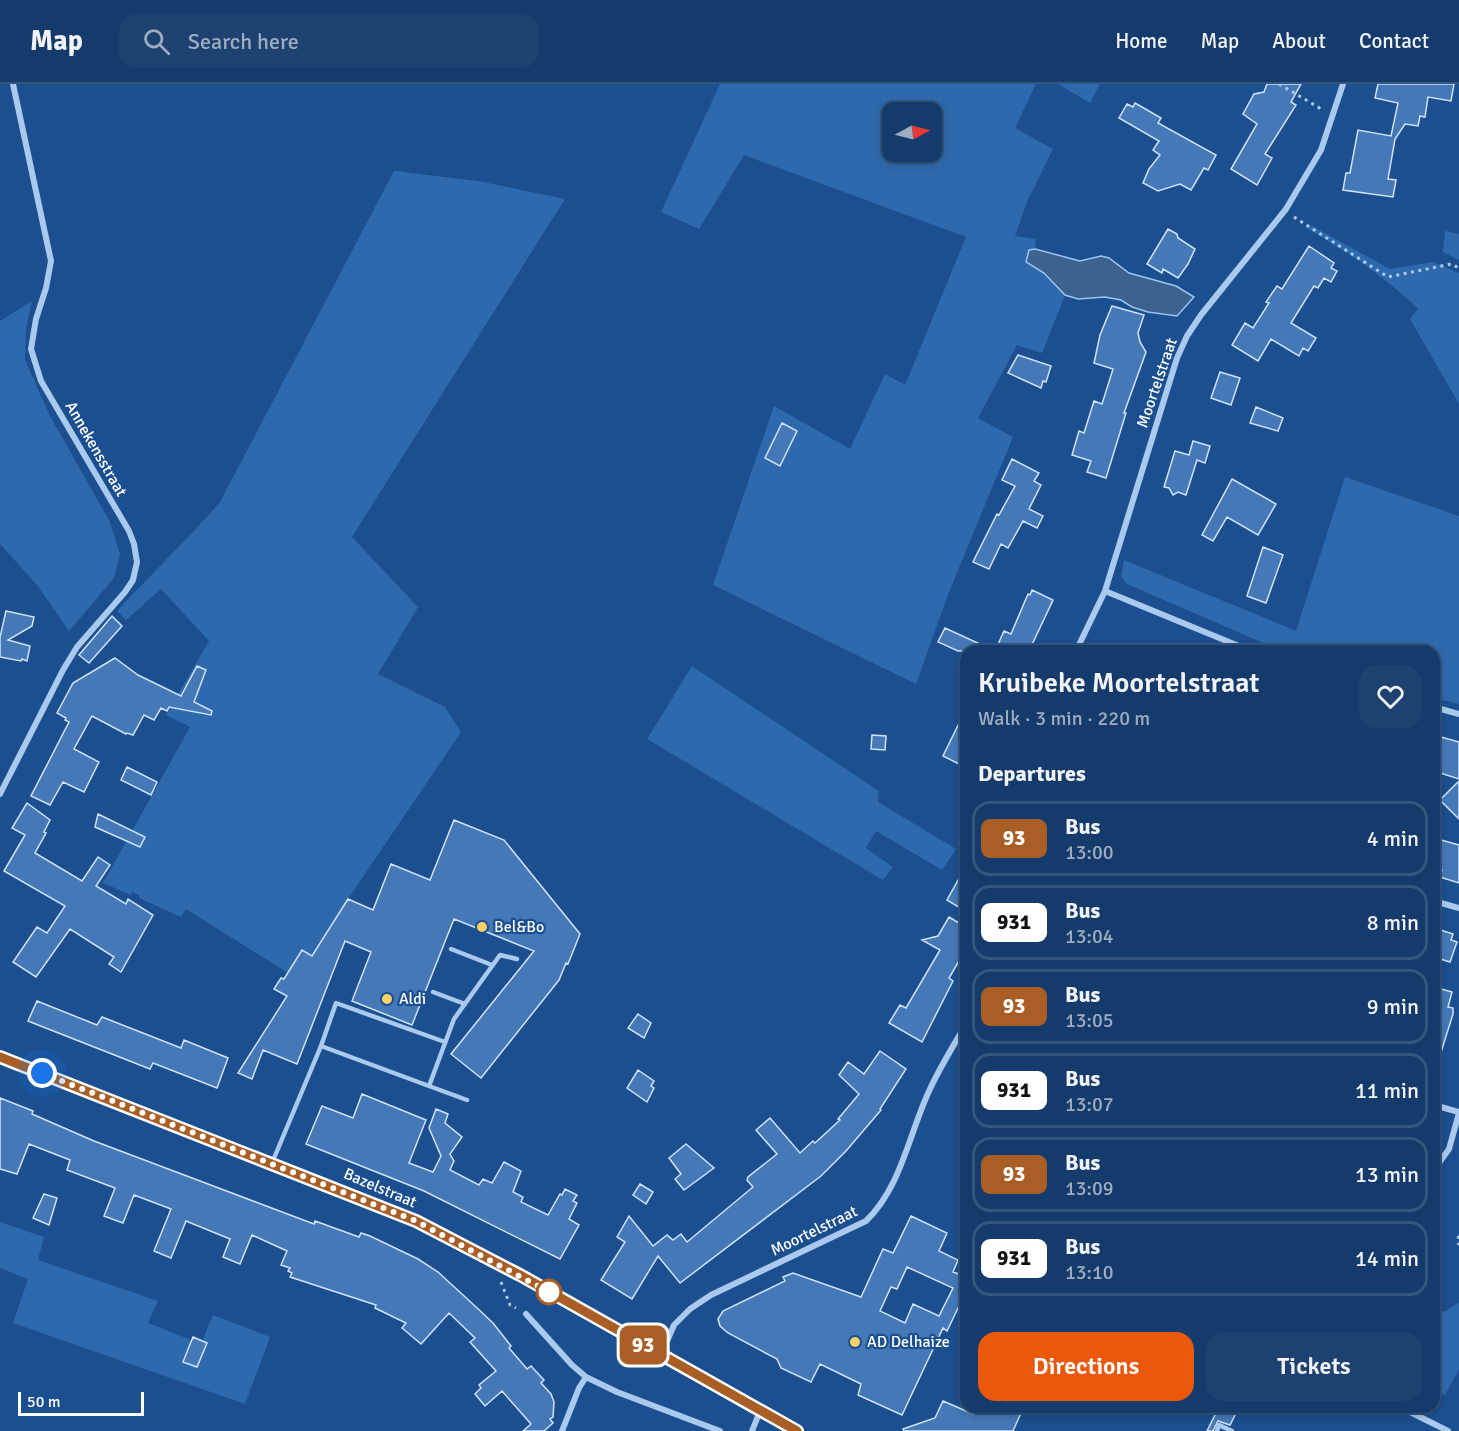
<!DOCTYPE html>
<meta charset="utf-8">
<style>
:root{--surface:#143b6b;--page:#1d4271;--text:#f1f3f6;--muted:#9dadc1;--line:#33557e;--accent:#ea580c}
body{margin:0;font-family:Signika,sans-serif;background:var(--page);color:var(--text);height:100vh;display:flex;flex-direction:column;font-size:22px;white-space:nowrap}
*{box-sizing:border-box;margin:0}
p{font-size:20px;color:var(--muted)}
.icon{flex:none;width:33px;height:33px;fill:none;stroke:currentColor;stroke-width:2;stroke-linecap:round;stroke-linejoin:round}
.map{position:relative;flex:1;overflow:hidden}
.sheet{position:absolute;left:960px;top:561px;width:480px;height:768px;display:flex;flex-direction:column;background:var(--surface);border-radius:18px;box-shadow:0 3px 9px #0003,0 0 0 2px var(--line)}
.sheet>*{flex:none}
.badge{padding:0 12px;border-radius:9px;font-size:21px;line-height:39px}
.needle{width:39px;rotate:83deg}
.buttons{position:absolute;left:882px;top:18px;display:grid;gap:12px}
.buttons a{display:grid;place-items:center;width:60px;height:60px;border-radius:12px;background:var(--surface);box-shadow:0 3px 9px #0003,0 0 0 2px var(--line);font-size:30px}
.scale{position:absolute;left:18px;bottom:15px;width:126px;box-sizing:border-box;padding-left:6px;border:3px solid #fff;border-top:0;font-size:16px;line-height:21px;white-space:nowrap;color:#fff;-webkit-text-stroke:4px #1b4f8f;paint-order:stroke}
.you{position:absolute;width:30px;height:30px;margin:-15px;border:4px solid #fff;border-radius:50%;background:#1a73e8;box-shadow:0 0 0 9px #1a73e833}
.map>.badge{position:absolute;translate:-50% -50%;box-shadow:0 0 0 3px #fff}
h2{padding:0 18px;font-size:22px;line-height:54px}
.round{display:grid;place-items:center;flex:none;width:63px;height:63px;border-radius:18px;background:var(--page)}
.headline{display:flex;align-items:center;justify-content:space-between;height:102px;padding:0 18px}
h1{font-size:28px;font-weight:600;line-height:45px}
.button{display:flex;gap:12px;margin-top:auto;padding:12px 18px}
.button a{flex:1;height:69px;border-radius:18px;background:var(--accent);color:#fff;font-size:24px;font-weight:600;line-height:69px;text-align:center}
.button a+a{background:var(--page);color:var(--text)}
ul{padding:0;list-style:none}
li{display:flex;align-items:center;gap:18px;height:75px;margin:0 12px 9px;padding:0 6px;border:3px solid var(--line);border-radius:18px}
li div{flex:1}
li b{display:block;font-size:22px}
li em{font-style:normal}
li .badge{min-width:66px;font-weight:700;text-align:center}
header{display:flex;align-items:center;gap:36px;box-sizing:border-box;height:84px;padding:0 30px;background:var(--surface);border-bottom:2px solid var(--line)}
header strong{font-size:28px}
nav{display:flex;gap:33px;margin-inline-start:auto;font-size:21px}
.search{width:420px;height:54px;background:var(--page);display:flex;align-items:center;gap:15px;box-sizing:border-box;padding:0 21px;border-radius:18px;color:var(--muted);font-size:22px}
.map>svg:first-child{display:block}
</style>
<header>
<strong>Map</strong>
<div class="search"><svg class="icon" aria-label="search" viewBox="0 0 24 24"><circle cx="10" cy="10" r="6"/><path d="M15 15l6 6"/></svg>Search here</div>
<nav><a>Home</a><a>Map</a><a>About</a><a>Contact</a></nav>
</header>
<div class="map">
<svg width="1459" height="1347" viewBox="0 0 1459 1347">
<rect width="100%" height="100%" fill="#1b4f8f"/>
<!-- green -->
<path fill="#2e69ad" fill-rule="evenodd" d="M720,0H1036L1015,44L1053,65L1027,118L1015,152L1036,155L1035,165L1029,167L1026,178L1044,189L1065,211L1042,269L1017,261L978,334L1013,353L949,508L916,600L713,501L774,322L850,365L885,290L905,301L966,153L744,71L699,145L661,128ZM892,28H932V68H892Z
M1058,0H1100L1090,19Z
M394,87L478,97L565,115L352,453L418,523L378,590L445,623L461,648L348,815L312,872L302,867L288,889L186,825L181,833L139,814V811L132,808L131,811L103,799L190,643L166,631L209,557L161,505L126,536L117,527C151,490 187,456 220,418Z
M1312,142L1390,185L1433,178L1459,189V320L1410,235L1418,225C1385,192 1345,167 1305,143Z
M1445,147L1459,150V176L1443,168Z
M32,217L26,245L25,276L49,330L110,438L120,470L114,494L69,547L37,501L0,460V237Z
M1345,393L1459,432V620L1434,614V567H1282L1127,500L1121,492L1124,476L1296,547Z
M692,582L879,707L878,718L956,765L942,786L876,747L866,764L893,783L883,796L647,655Z
M0,1138L44,1153L38,1176L158,1217L148,1239L201,1260L213,1231L270,1253L245,1320L13,1239L28,1195L0,1184Z
M1459,1218V1285L1445,1311L1434,1306V1229L1446,1227Z"/>
<!-- water -->
<path fill="#3c6290" stroke="#9cc4f0" stroke-width="1.5" d="M1035,165L1080,177L1101,172L1109,174L1129,189L1176,202L1194,213L1177,232L1148,228L1132,223L1121,216L1105,213L1078,215L1065,211L1044,189L1026,178L1029,166Z"/>
<!-- building -->
<path fill="#4478b7" stroke="#cfe3fa" stroke-width="1.5" fill-rule="evenodd" d="M1267,0H1301L1291,18L1296,21L1265,70L1272,74L1257,101L1231,85L1257,40L1243,30L1254,10L1264,8Z
M1378,0H1454L1451,17L1428,13L1425,33L1420,32L1418,42L1405,40L1395,55L1388,95L1396,96L1393,113L1343,106L1346,89H1350L1358,46L1391,52L1398,19L1375,14Z
M1135,19L1161,34L1158,39L1216,71L1208,86L1204,84L1191,106L1180,100L1158,107L1143,99L1149,85L1160,71L1153,66L1159,57L1119,34L1127,20L1133,23Z
M1168,145L1177,150L1178,154L1195,165L1188,180L1178,194L1163,185L1162,189L1147,180Z
M1309,162L1334,179L1331,184L1337,187L1331,198L1324,194L1318,204L1314,202L1291,239L1316,254L1308,267L1303,264L1299,272L1271,255L1258,277L1232,261L1245,239L1253,244L1269,219L1266,218L1277,202L1282,205Z
M1112,222L1144,231L1138,249L1140,258L1146,268L1124,329H1126L1106,394L1087,388L1091,377L1072,371L1079,347L1084,349L1094,317L1102,320L1113,285L1094,279L1100,251Z
M1018,271L1051,282L1046,298L1043,297L1041,304L1008,289Z
M1220,288L1240,294L1231,321L1211,314Z
M1256,323L1283,334L1278,347L1250,339Z
M782,339L797,347L780,382L765,374Z
M1193,357L1210,362L1205,379L1197,376L1186,411L1178,408L1173,411L1169,404L1164,403L1175,367L1189,371Z
M1012,375L1039,389L1034,397L1041,401L1029,425L1043,432L1037,444L1023,437L1008,464L1001,460L989,485L973,478L997,430L999,431L1015,402L1002,396Z
M1232,395L1276,420L1258,451L1227,433L1213,457L1202,451Z
M1263,463L1283,471L1266,519L1247,512Z
M1032,506L1053,516L1029,567H958L938,558L945,544L995,567L1004,547L1011,550L1028,510L1030,511Z
M6,527L34,533L32,542L8,556L30,562L27,577L22,575L21,577L0,573V553Z
M112,532L122,542L89,579L79,571Z
M115,574L138,591L181,612L197,582L206,586L194,618L212,627L211,631L169,623L167,627L161,624L154,636L144,631L133,651L127,649L126,650L92,632L74,665L99,678L84,708L63,698L50,721L31,712L69,638L65,636L66,634L57,629L73,599Z
M966,625V666L959,680L943,672Z
M872,651L886,652L885,666L871,665Z
M1434,651L1459,658V695L1434,687Z
M127,683L157,698L151,711L121,696Z
M1459,697V735L1440,716Z
M27,719L50,736L44,748L46,749L35,769L82,797L98,773L110,781L96,802L126,820L128,815L153,831L121,888L109,880L114,873L70,845L36,893L13,878L37,843L47,849L65,822L4,787L25,751L12,744Z
M98,730L145,753L140,763L95,743Z
M454,736L504,756L580,850L568,880L566,879L559,896L481,994L451,970L534,867L454,835L412,941L352,917L371,868L345,857L297,980L263,966L252,995L238,989L287,912L274,905L281,894L284,895L302,866L312,872L348,815L373,826L391,780L430,796Z
M1434,754L1459,761V799L1440,793L1442,786L1436,784L1438,778L1434,777Z
M966,782V813L960,824L947,816Z
M949,833L964,842L960,850L966,853V865L949,894L953,897L922,958L889,939L900,921L906,924L940,866L922,856L938,852Z
M1434,844L1453,850L1451,856L1457,858L1450,878L1434,873Z
M1434,903L1452,908L1448,923L1453,924V930L1437,981H1434Z
M37,917L97,941L102,933L181,964L184,956L228,974L217,1004L153,979L150,985L28,937Z
M638,930L651,939L644,954L628,944Z
M880,967L906,985L880,1025L881,1026L846,1067L821,1092L680,1199L658,1172L632,1215L601,1196L625,1158L617,1153L629,1132L653,1162L667,1151L673,1156L681,1150L687,1158L753,1103L747,1096L748,1093L777,1070L756,1046L770,1034L800,1069L813,1057L815,1059L840,1036L838,1035L859,1010L839,991L848,978L864,990Z
M638,986L654,997L651,1002L654,1004L647,1018L627,1004Z
M362,1010L426,1036L409,1079L433,1088L441,1072L429,1044L436,1025L448,1030L445,1039L462,1053L450,1070L454,1077L450,1086L479,1101L483,1095L492,1099L504,1078L521,1087L513,1108L523,1113L521,1118L548,1131L560,1110L562,1111L565,1105L577,1111L573,1117L577,1119L569,1135L579,1141L560,1175L424,1107L306,1060L322,1022L353,1034Z
M0,1014L33,1027L32,1030L94,1057L314,1140L315,1137L359,1153L361,1149L370,1152L418,1175L438,1188L475,1222L493,1239L511,1262L509,1264L527,1285L531,1282L544,1296L541,1299L551,1310L554,1318L553,1333L550,1335L553,1339L544,1347H523L531,1340L502,1307L485,1322L475,1310L481,1304L479,1301L496,1287L470,1258L475,1254L449,1229L421,1260L402,1244L406,1239L375,1224L376,1221L290,1193L292,1189L288,1187L290,1184L281,1181L287,1167L252,1151L240,1180L223,1173L230,1155L186,1137L171,1174L154,1167L171,1125L134,1111L123,1139L104,1132L115,1104L67,1086L70,1076L29,1060L17,1090L0,1085Z
M686,1060L714,1084L684,1106L675,1095L681,1090L669,1074Z
M640,1100L653,1108L646,1120L633,1111Z
M44,1110L57,1114L49,1141L33,1134Z
M911,1132L947,1149L939,1167L958,1176L953,1188L959,1190L966,1175V1215L962,1224L959,1222L947,1247L943,1244L902,1331L858,1311L861,1300L820,1280L811,1298L781,1284L777,1275L728,1249L720,1242L718,1235L723,1227L785,1197L783,1193L793,1189L861,1213L883,1165L893,1169ZM907,1183L953,1204L939,1232L913,1220L905,1239L880,1227L891,1203L897,1205Z
M193,1253L207,1259L197,1283L183,1278Z
M943,1317L973,1330L977,1323H1011L1021,1329L1013,1347H904L903,1345L935,1334Z
M1219,1323H1239L1230,1341L1218,1337L1213,1347H1207Z"/>
<g fill="none" stroke-linecap="round" stroke-linejoin="round">
<!-- path -->
<path stroke="#a9c9ee" stroke-width="3" stroke-dasharray="3 4.5" stroke-linecap="butt" d="M1279,0L1323,26
M1294,133L1388,193L1451,180L1459,184
M1459,1152L1457,1156L1459,1161
M501,1198L510,1221L516,1224"/>
<!-- lane -->
<path stroke="#a9c9ee" stroke-width="4.5" d="M451,865L492,881
M433,908L465,920
M321,962L336,919L445,958
M429,1002L467,1016
M272,1079L321,962L429,1002L454,935L500,871L517,875
M1217,1347L1219,1341L1232,1347"/>
<!-- street -->
<path stroke="#a9c9ee" stroke-width="6" d="M1105,507L1251,567
M1076,567L1105,507L1177,274L1187,252L1201,231L1286,125L1321,66L1343,0
M1434,623L1459,630
M0,710L63,586L77,563L125,508L133,496L137,478L134,460L129,447L41,297L31,265L36,235L46,204L51,177L13,0
M1434,817L1459,824
M1434,1021L1459,1028
M1434,1086L1449,1065L1459,1029
M526,1230L572,1281L586,1293L617,1308L720,1347
M661,1271L674,1241L690,1225L711,1211L866,1137C902,1102 909,1049 930,1005C940,983 954,961 966,940
M1400,1323L1448,1347
M562,1347L579,1304L586,1293
M752,1347L760,1327"/>
<!-- secondary -->
<path stroke="#d6e6fa" stroke-width="12" d="M0,973L416,1137L520,1191L797,1347"/>
</g>
<g fill="none" stroke-linecap="round" stroke-linejoin="round">
<!-- line casing -->
<g stroke="#fff" stroke-width="14">
<path id="line" d="M0,973L416,1137L520,1191L797,1347"/>
</g>
<!-- line -->
<use href="#line" stroke="#a85e24" stroke-width="9"/>
<!-- walk -->
<path stroke="#fff" stroke-width="6" stroke-dasharray="0 10.8" d="M42,989L416,1137L551,1209L549,1208"/>
</g>
<!-- markers -->
<g fill="#ffd166" stroke="#1b4f8f" stroke-width="2">
<circle cx="482" cy="843" r="6"/>
<circle cx="387" cy="915" r="6"/>
<circle cx="855" cy="1258" r="6"/>
</g>
<circle fill="#fff" stroke="#a85e24" stroke-width="3" cx="549" cy="1208" r="12"/>
<g text-anchor="middle" dominant-baseline="central" stroke-width="4.5" stroke-linejoin="round" paint-order="stroke">
<!-- street labels -->
<g font-size="16" fill="#fff" stroke="#1b4f8f">
<text transform="translate(1157 299) rotate(-71)">Moortelstraat</text>
<text transform="translate(96 365) rotate(60)">Annekensstraat</text>
<text transform="translate(380 1104) rotate(23)">Bazelstraat</text>
<text transform="translate(814 1147) rotate(-26)">Moortelstraat</text>
</g>
<!-- poi labels -->
<g font-size="16" fill="#fff" stroke="#1b4f8f" text-anchor="start">
<text x="494" y="843">Bel&amp;Bo</text>
<text x="399" y="915">Aldi</text>
<text x="867" y="1258">AD Delhaize</text>
</g>
</g>
</svg>
<div class="buttons">
<a><svg class="needle" viewBox="-14 -14 28 28"><path d="M0-13l5 13h-10z" fill="#e53935"/><path d="M0 13l5-13h-10z" fill="#9dadc1"/></svg></a>
</div>
<div class="scale">50 m</div>
<div class="you" style="left:42px;top:989px"></div>
<b class="badge" style="left:643px;top:1261px;background:#a85e24;color:#fff">93</b>
<section class="sheet">
<div class="headline"><div><h1>Kruibeke Moortelstraat</h1><p>Walk · 3 min · 220 m</p></div><a class="round"><svg class="icon" aria-label="heart" viewBox="0 0 24 24"><path d="M12 20l-8-8c-3-5 5-10 8-4 3-6 11-1 8 4z"/></svg></a></div>
<h2>Departures</h2>
<ul>
<li><span class="badge" style="background:#a85e24;color:#fff">93</span><div><b>Bus</b><p>13:00</p></div><em>4 min</em></li>
<li><span class="badge" style="background:#fff;color:#111">931</span><div><b>Bus</b><p>13:04</p></div><em>8 min</em></li>
<li><span class="badge" style="background:#a85e24;color:#fff">93</span><div><b>Bus</b><p>13:05</p></div><em>9 min</em></li>
<li><span class="badge" style="background:#fff;color:#111">931</span><div><b>Bus</b><p>13:07</p></div><em>11 min</em></li>
<li><span class="badge" style="background:#a85e24;color:#fff">93</span><div><b>Bus</b><p>13:09</p></div><em>13 min</em></li>
<li><span class="badge" style="background:#fff;color:#111">931</span><div><b>Bus</b><p>13:10</p></div><em>14 min</em></li>
</ul>
<div class="button"><a>Directions</a><a>Tickets</a></div>
</section>
</div>
